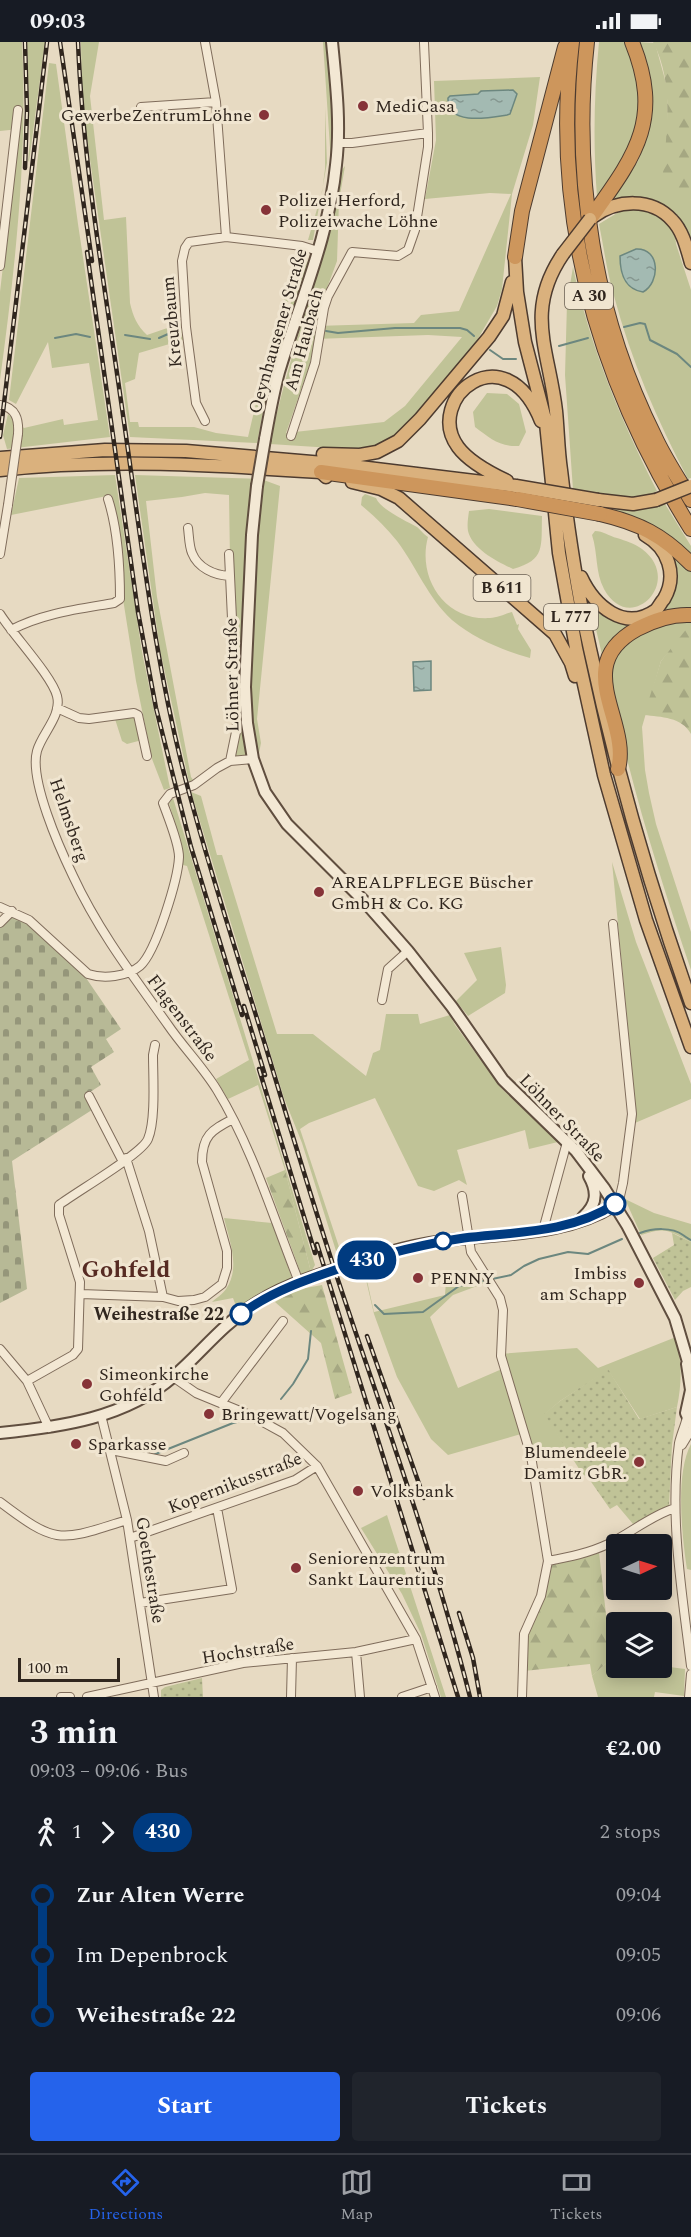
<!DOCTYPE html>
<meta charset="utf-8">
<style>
:root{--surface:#171b24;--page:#20242c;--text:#f1f3f6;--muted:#9ea1a6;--line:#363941;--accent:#2563eb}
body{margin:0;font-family:Spectral,serif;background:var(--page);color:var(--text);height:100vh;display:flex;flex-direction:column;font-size:22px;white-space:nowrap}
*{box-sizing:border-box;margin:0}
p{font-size:20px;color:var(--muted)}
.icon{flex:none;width:33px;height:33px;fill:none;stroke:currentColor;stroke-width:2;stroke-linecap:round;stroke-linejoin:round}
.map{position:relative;height:1655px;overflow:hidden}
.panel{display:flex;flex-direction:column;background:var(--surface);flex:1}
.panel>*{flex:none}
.badge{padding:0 12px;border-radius:20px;font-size:21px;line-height:39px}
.needle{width:39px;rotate:86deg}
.controls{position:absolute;left:606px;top:1492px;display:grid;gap:12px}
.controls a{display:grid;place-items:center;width:66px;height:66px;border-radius:6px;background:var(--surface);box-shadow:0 3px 15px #0003;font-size:30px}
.scale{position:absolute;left:18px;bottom:15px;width:102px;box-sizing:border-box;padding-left:6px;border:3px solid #30261e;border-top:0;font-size:16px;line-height:21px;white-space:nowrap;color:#30261e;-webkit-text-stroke:4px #f0e5d0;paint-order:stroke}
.map>.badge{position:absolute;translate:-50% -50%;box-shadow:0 0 0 3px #fff}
.legs{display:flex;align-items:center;gap:9px;height:66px;padding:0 30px;font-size:20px}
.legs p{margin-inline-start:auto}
.summary{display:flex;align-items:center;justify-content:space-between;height:102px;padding:0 30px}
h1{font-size:33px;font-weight:700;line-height:45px}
.cta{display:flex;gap:12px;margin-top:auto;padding:12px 30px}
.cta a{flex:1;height:69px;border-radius:6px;background:var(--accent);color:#fff;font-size:24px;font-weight:700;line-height:69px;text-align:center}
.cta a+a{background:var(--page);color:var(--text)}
ul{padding:0 30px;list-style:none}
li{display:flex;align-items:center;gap:21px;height:60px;font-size:22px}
li i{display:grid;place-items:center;width:9px;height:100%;margin:0 8px;background:currentColor}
li i::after{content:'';width:15px;height:15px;margin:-8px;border:4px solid;border-radius:50%;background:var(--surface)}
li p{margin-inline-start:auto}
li:first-child i{background:linear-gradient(#0000 50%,currentColor 0)}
li:last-child i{background:linear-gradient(currentColor 50%,#0000 0)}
.status{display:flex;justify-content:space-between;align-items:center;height:42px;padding:0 30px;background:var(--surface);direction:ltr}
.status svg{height:16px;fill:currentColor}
.menu{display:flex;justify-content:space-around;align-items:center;height:84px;border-top:2px solid var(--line);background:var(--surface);font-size:16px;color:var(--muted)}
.menu a{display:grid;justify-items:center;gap:3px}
.menu .current{color:var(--accent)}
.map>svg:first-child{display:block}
</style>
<div class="status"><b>09:03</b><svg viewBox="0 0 49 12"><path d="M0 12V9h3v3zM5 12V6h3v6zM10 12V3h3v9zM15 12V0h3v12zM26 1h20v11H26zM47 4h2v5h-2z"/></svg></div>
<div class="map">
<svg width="691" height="1655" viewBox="0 0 691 1655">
<defs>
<pattern id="forest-firs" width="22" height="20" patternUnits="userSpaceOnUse" patternTransform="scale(1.5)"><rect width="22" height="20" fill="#c0c397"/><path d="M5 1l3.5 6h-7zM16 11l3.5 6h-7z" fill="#a5a782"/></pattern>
<pattern id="cemetery-stones" width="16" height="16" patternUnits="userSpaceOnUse" patternTransform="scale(1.5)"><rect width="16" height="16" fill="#b7b996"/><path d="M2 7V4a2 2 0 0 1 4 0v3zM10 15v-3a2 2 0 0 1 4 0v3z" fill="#95967a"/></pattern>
<pattern id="park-dots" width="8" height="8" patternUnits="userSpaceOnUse" patternTransform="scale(1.5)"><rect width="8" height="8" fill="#c0c397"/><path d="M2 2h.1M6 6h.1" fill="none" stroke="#a5a782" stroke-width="1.8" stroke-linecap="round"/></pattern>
<pattern id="water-ripples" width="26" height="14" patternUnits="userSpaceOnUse" patternTransform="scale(1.5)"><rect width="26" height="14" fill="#a3bab2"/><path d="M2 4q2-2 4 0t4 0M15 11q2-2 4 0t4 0" fill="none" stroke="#859790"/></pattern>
</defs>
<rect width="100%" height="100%" fill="#e7dac2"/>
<!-- grass -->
<path fill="#c0c397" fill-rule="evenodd" d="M0,0H22C28,113 15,227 0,338V250L19,87L0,89Z
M27,0H45L29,120L28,118L30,99Z
M81,0H99L90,54L104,178L126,175L130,261C133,274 137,284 147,293L182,281L183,298L139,311L135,337L125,341L130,380H138L139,385H194L216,391L248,395C262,334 278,274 298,214L300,216L274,312L257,401L130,395L82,62Z
M323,0H328C331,40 333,80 331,121Z
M599,0H626C630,13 636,27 638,40C643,84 624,122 597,155C593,102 594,52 599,0Z
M637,0L655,1L667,45L668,81L691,158V201L656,160L611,159L638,119L645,100L651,66Z
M49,21L56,22L78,182L110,395L7,407L3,393L8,372L24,386L63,377L64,383L98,378L89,321L52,326L48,300L16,362L9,358Z
M540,35L533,83L512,152L502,247L497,264L476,300L418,372L393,397L363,408L270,402C289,310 324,221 342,128L345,124L339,159L337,219L320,265L316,284L414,281L421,273L459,269L511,152L490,151L425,157L436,98L434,39ZM428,293L462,295L405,364L384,380L286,391L310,322L315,297Z
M325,65L327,121L313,198H308L322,150L325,127Z
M630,167L650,169L667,178L675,191L676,202L691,248V436L688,437C657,378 631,318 614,254C607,231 604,206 599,182L622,168Z
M304,215L309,222L266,361L276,312Z
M573,225C590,305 620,376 657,449C630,464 602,453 573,448L565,333L567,261Z
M487,351L507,352L519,362L526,390L519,404C499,405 490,396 475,385L473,370Z
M115,433L142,610L170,746L164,748L152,717L136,639L123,557L112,453L11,473L19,436Z
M135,433L261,437L280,444L257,677L261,701L259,711L238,715L233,713L229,453L205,451L182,455L146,459L157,555L191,735L194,739L189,740L160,608Z
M365,452L376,456C380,467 406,479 417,485C421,488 423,492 428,495C417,535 444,579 490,576C497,576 505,572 512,570L517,583L519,582L518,587L531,608L530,616C502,608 475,597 452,578C428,556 416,524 397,499C386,485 374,474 361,463L362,455Z
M665,462L691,504V516L644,481L613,467L655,465Z
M489,467L542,474C541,504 546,518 513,527C498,520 472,507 468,489C467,483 468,476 469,469Z
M595,489C603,489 609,494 617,496C626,499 634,501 642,507C685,539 630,595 604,547C595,530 598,511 592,493Z
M665,503L691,526V570L647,579L604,621L590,562L606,575L623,580L668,557Z
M691,577V585L661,619L642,685L645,728L649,751L656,782L691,890V928C667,857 644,785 626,713C619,687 605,644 614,619C624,590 665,581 691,577Z
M133,674L137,677L142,698L127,702L122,699L115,677Z
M191,750L201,754L217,813H222L277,992H313L366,1034L373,1011L380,1008L386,972H418L420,982L450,973L455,983L502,1047L558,1100L529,1107L525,1088L457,1108L467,1143L459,1138L434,1149L418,1144L375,1056L309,1081L300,1087L344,1220L337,1212L302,1101L284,1056Z
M173,756L315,1223L311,1230L285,1128L258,1043L228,1057L216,1037L249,1018L187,824L183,823L182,805L169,761Z
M612,820L636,900L691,1042V1057L635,1081V1059Z
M501,905L506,943L505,951L468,974L456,959L477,938L464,911Z
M625,1157L654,1171L691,1182V1200C667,1188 667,1185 641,1193Z
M224,1176L272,1181L292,1236L261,1250L237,1267L233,1256L212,1260C216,1256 223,1252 226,1247C241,1226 229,1197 224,1176Z
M363,1225H364L374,1270L445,1253L446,1239L461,1235L478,1237L483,1233L488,1240L453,1253L430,1275L458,1346L502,1327L499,1312L577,1306L598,1326L676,1295C682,1319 682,1341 677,1365L640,1377L608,1328L560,1359L545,1372L565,1404L530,1421L521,1392L448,1413L431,1397L397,1335L374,1272Z
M691,1402V1528L687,1527C682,1494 675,1432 691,1402Z
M387,1473L446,1655H441L421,1592L402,1552L361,1486Z
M611,1617L616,1618V1626H662V1624L685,1627L684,1654L655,1650L654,1655H598L592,1634Z"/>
<!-- forest -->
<path fill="url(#forest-firs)" d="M653,0H691V158L665,137L663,131C667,87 674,40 653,0Z
M688,585H691V692C682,675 661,675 644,673L661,619Z
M285,1128L311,1230L301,1232L266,1136Z
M322,1243L352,1351L335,1357L321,1301L275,1260L295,1248Z
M599,1510L611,1617L592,1634L590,1622L524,1629L526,1593L545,1555L551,1521Z"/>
<!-- cemetery -->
<path fill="url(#cemetery-stones)" d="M13,873L27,880L84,933L121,987L106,997L114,1010L91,1025L101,1043L87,1052L95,1066L12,1119L27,1247L0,1261V885Z"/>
<!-- park -->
<path fill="url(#park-dots)" d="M672,1191L691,1200V1245L683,1249L675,1258L653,1216L674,1203Z
M608,1327L639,1377L677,1365L672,1403L669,1464L633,1482L617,1463L610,1467L587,1434L583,1433L544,1372L560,1359Z
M202,1636L203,1655H161V1648L165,1645Z"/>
<!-- water -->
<path fill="url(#water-ripples)" stroke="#6c877f" stroke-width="1.5" d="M513,48L517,52L510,72L507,73C488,76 447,84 448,56L450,54L478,52L481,49Z
M636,207C661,206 660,241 643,250C624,247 620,231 620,214Z
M431,619V648L414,649L413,620Z"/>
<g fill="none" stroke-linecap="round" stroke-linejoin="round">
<!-- stream -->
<path stroke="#6c877f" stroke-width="2" d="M624,285L640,281L645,282L650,298L677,312L691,325
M326,289L338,291L395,286H460L467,288L474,294
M125,293L150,297
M55,296L76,292L90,295
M159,296L177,288
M559,304L588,296
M490,308L503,317H516
M640,1191C653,1186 672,1185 683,1193C686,1195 688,1197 691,1198
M375,1263L384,1272L423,1270L459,1244L511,1233L524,1224L539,1217L568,1210L588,1212L622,1197
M281,1357L293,1342L308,1317L311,1289
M153,1413L233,1381L245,1378"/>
<!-- minor casing -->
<g stroke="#7f6c5b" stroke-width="10">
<path id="minor" d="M205,0L216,60L226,195
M424,1L428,91
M141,65L216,60
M0,224L18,68
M0,363C16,366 19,377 18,392
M205,379L196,361L186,285L182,219L185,206L189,200L226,195L302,204L318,209
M291,394L315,321L324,266L328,254L352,210L398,214L408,208L415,188L428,105V91L352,101H338
M188,486C189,493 189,504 192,511C198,526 214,533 229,534
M0,512L8,463
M229,512L237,685L230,719
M0,572C13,593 52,634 57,654C62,674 42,691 37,709C29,738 60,807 73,834C98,888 133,934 168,983C183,1005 203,1025 217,1048C253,1107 273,1175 299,1240
M11,588C43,571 79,567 114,561L120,557C120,525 118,488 108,457
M57,666L79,676L89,677L134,671L138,673L147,714
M0,865L29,878L88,932C103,937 127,935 140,924C156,910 178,837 179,815C179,801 168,775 163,761L170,752L194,743L217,726L230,719L253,717
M0,881L12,869
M613,882L632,1072L623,1141L620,1154L615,1163
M382,958L388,927L408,909
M89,1054L123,1120
M126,1116L149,1189L163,1255
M462,1154L471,1210L500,1256L503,1268L501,1314L531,1414L548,1519L541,1554L524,1592L522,1655
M543,1188L567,1100
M81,1252L163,1255L178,1259L194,1258L205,1255L222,1242L227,1226V1209L202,1120C202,1093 212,1088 233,1077
M0,1307L27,1339L49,1386
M173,1335L196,1351L252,1374L283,1391L317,1424L416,1597L435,1655
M27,1339L73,1313L78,1307L80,1240L59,1173V1163C76,1150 142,1112 148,1097C156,1078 153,1034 153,1013L155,1003
M221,1361L283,1279
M101,1373L127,1478L154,1655
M687,1375C685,1384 681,1392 679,1401C669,1475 682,1550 691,1624
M682,1403L691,1388
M111,1408L166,1419L184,1411
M0,1460C58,1504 60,1499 127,1478
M130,1496L295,1438L317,1424
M548,1519C569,1515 589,1511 608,1502C631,1491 650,1474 675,1466
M140,1561L232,1547L217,1466
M356,1610L360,1655
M61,1655H70
M87,1655L243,1621L356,1610L416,1597
M291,1655L292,1616
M402,1655L432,1645
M689,1655L691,1632"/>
</g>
<!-- secondary casing -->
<g stroke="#604e3f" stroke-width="14">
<path id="secondary" d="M265,397C269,375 273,352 279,330C299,262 329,195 336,123C341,82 336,41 332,0
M257,444L252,493L245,645L247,681L253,717L265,750L287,782L364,859L408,909L452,965L503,1038L576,1109L604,1146L627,1183L675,1276L691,1330
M583,1175C597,1163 598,1150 589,1134
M687,1322L691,1348L686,1371L691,1381
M0,1391C61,1385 126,1376 174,1334C192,1319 208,1300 226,1284C248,1264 276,1248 304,1238C343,1224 389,1208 430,1201C491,1190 561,1197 615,1163"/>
</g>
<!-- trunk casing -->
<g stroke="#4d3b2f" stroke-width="15">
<path id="trunk" d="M594,174C617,158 651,155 672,178C683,189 687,207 691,221
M563,212C524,269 549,308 556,369C558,389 558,408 561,428C568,488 577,548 590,607C616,728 650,845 691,961
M515,215L517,250L525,300L546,381L559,511L576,606L604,733L646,878L691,1005
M323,412L360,413L377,410L398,399L420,377L489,295L503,274L512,240
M0,416L105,408L186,409L335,422L516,444
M0,428C106,416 215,423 321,430L326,435
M507,439C490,431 469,420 458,405C423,357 505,289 541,379
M352,440L381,447L399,456L555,592L571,621L575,634
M598,458L633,462L656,458
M581,535C594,563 624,591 656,568C659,565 661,560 664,557C678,533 668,506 645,493"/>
</g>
<!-- motorway casing -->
<g stroke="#4d3b2f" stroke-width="16">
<path id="motorway" d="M572,0C551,177 598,338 691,487
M587,0C572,135 594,273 655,395C665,417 679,437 691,458
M590,177C634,115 664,79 632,0
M515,215L522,169L565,5
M321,430L517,457
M600,472C639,481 663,493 691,522
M618,727C631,679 570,624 637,587C654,578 672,572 691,573"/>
</g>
<!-- minor -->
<use href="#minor" stroke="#f3e8d4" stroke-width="8"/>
<!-- secondary -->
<use href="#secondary" stroke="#f3e8d4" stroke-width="10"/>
<!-- trunk -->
<use href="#trunk" stroke="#dab17d" stroke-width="12"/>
<!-- motorway -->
<use href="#motorway" stroke="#cd965c" stroke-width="14"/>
<!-- rail casing -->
<g stroke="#30261e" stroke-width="4.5">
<path id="rail" d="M25,0L27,69L25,126
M60,0L92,219
M78,0C83,123 105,245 122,366C141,496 155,627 190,754C213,840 241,924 267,1009C290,1085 313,1162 338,1238C384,1376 434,1513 470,1655
M87,210L138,570L156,666L191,805L242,973
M0,395L47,0
M244,964L265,1033
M259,1027L315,1211
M317,1202L458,1655
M367,1294L424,1456
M459,1571L473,1616L480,1655"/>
</g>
<!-- rail -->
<use href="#rail" stroke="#f0e5d0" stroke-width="2" stroke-dasharray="7" stroke-linecap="butt"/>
<!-- minor-bridge casing -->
<g stroke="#7f6c5b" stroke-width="10" stroke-linecap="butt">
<path id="minor-bridge" d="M8,463L18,392"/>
</g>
<!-- secondary-bridge casing -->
<g stroke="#604e3f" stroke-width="14" stroke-linecap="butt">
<path id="secondary-bridge" d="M257,444L265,397"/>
</g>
<!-- trunk-bridge casing -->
<g stroke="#4d3b2f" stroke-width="15" stroke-linecap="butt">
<path id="trunk-bridge" d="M563,212L590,177
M516,444L598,458
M656,458L691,444"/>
</g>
<!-- motorway-bridge casing -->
<g stroke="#4d3b2f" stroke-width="16" stroke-linecap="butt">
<path id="motorway-bridge" d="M517,457L600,472"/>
</g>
<!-- minor-bridge -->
<use href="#minor-bridge" stroke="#f3e8d4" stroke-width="8"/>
<!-- secondary-bridge -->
<use href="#secondary-bridge" stroke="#f3e8d4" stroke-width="10"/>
<!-- trunk-bridge -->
<use href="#trunk-bridge" stroke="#dab17d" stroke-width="12"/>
<!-- motorway-bridge -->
<use href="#motorway-bridge" stroke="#cd965c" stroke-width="14"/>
</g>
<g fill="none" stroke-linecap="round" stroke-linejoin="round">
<!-- line-1 casing -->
<g stroke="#fff" stroke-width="14">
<path id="line-1" d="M241,1272C272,1249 308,1237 344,1225C384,1212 423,1202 464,1196C515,1190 571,1191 615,1162"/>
</g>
<!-- line-1 -->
<use href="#line-1" stroke="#003b80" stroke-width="9"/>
</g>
<!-- markers -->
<g fill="#863338" stroke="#f0e5d0" stroke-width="2">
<circle cx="363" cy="64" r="6"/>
<circle cx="264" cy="73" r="6"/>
<circle cx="266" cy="168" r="6"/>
<circle cx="319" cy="850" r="6"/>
<circle cx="418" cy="1236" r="6"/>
<circle cx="639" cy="1241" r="6"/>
<circle cx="87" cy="1342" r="6"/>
<circle cx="209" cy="1372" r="6"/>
<circle cx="76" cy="1402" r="6"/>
<circle cx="639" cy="1420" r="6"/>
<circle cx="358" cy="1449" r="6"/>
<circle cx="296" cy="1526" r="6"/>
</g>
<g fill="#fff" stroke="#003b80" stroke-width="3">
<circle cx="615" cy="1162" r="10"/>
<circle cx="443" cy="1199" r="8"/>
<circle cx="241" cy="1272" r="10"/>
</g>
<g text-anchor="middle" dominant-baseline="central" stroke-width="6" stroke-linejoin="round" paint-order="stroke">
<!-- shield labels -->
<g fill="#f0e5d0" stroke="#6a5f53" stroke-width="1.5">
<rect x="565" y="241" width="48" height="26" rx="4.5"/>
<rect x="473.5" y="533" width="57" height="26" rx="4.5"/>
<rect x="544" y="562" width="54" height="26" rx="4.5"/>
</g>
<g font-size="16" font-weight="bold" fill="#30261e">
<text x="589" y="254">A 30</text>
<text x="502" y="546">B 611</text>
<text x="571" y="575">L 777</text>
</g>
<!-- poi labels -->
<g font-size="18" fill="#30261e" stroke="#f0e5d0" text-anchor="start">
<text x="375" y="64">MediCasa</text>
<text x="252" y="73" text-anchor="end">GewerbeZentrumLöhne</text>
<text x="278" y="158">Polizei Herford,<tspan x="278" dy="21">Polizeiwache Löhne</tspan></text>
<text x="331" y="840">AREALPFLEGE Büscher<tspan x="331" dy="21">GmbH &amp; Co. KG</tspan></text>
<text x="627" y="1231" text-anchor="end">Imbiss<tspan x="627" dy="21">am Schapp</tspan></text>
<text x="430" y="1236">PENNY</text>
<text x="99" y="1332">Simeonkirche<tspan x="99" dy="21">Gohfeld</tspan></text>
<text x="221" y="1372">Bringewatt/Vogelsang</text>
<text x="88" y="1402">Sparkasse</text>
<text x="627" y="1410" text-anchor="end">Blumendeele<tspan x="627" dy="21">Damitz GbR.</tspan></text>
<text x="370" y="1449">Volksbank</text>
<text x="308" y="1516">Seniorenzentrum<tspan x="308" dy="21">Sankt Laurentius</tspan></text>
</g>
<!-- street labels -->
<g font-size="18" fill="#30261e" stroke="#f0e5d0">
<text transform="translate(172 280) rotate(-95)">Kreuzbaum</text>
<text transform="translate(278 289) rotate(-74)">Oeynhausener Straße</text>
<text transform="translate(304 298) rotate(-75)">Am Haubach</text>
<text transform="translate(232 633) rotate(-91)">Löhner Straße</text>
<text transform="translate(69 778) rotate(71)">Helmsberg</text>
<text transform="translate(182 976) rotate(53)">Flagenstraße</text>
<text transform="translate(562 1076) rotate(46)">Löhner Straße</text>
<text transform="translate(235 1441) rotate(-21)">Kopernikusstraße</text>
<text transform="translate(150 1528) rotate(81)">Goethestraße</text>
<text transform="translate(248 1609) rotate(-9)">Hochstraße</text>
</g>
<!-- stop labels -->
<g font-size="18" font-weight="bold" fill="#30261e" stroke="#f0e5d0" text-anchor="end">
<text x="224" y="1272">Weihestraße 22</text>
</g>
<!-- district labels -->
<g font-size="24" font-weight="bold" fill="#572b23" stroke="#f0e5d0">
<text x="126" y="1228">Gohfeld</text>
</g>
</g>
</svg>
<div class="controls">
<a><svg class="needle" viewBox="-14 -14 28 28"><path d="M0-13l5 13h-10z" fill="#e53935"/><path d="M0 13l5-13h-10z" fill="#9ea1a6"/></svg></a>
<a><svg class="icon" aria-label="layers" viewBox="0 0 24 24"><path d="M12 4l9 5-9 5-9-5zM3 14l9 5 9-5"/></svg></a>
</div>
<div class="scale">100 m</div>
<b class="badge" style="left:367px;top:1218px;background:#003b80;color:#fff">430</b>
</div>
<section class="panel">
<div class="summary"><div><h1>3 min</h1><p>09:03 – 09:06 · Bus</p></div><b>€2.00</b></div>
<div class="legs"><svg class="icon" aria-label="walk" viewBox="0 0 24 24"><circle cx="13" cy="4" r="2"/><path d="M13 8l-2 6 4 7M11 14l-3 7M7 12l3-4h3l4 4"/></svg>1<svg class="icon" aria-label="forward" viewBox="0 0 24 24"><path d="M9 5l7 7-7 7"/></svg><b class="badge" style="background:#003b80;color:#fff">430</b><p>2 stops</p></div>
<ul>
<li><i style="color:#003b80"></i><b>Zur Alten Werre</b><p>09:04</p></li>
<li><i style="color:#003b80"></i><span>Im Depenbrock</span><p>09:05</p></li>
<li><i style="color:#003b80"></i><b>Weihestraße 22</b><p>09:06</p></li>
</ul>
<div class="cta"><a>Start</a><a>Tickets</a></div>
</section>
<nav class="menu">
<a class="current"><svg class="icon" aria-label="directions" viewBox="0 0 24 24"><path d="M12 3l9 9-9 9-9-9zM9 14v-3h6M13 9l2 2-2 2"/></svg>Directions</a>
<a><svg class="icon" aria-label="map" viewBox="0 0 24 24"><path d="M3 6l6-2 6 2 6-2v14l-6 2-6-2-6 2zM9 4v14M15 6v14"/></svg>Map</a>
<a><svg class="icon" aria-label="tickets" viewBox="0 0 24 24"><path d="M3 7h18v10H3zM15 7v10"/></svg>Tickets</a>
</nav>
